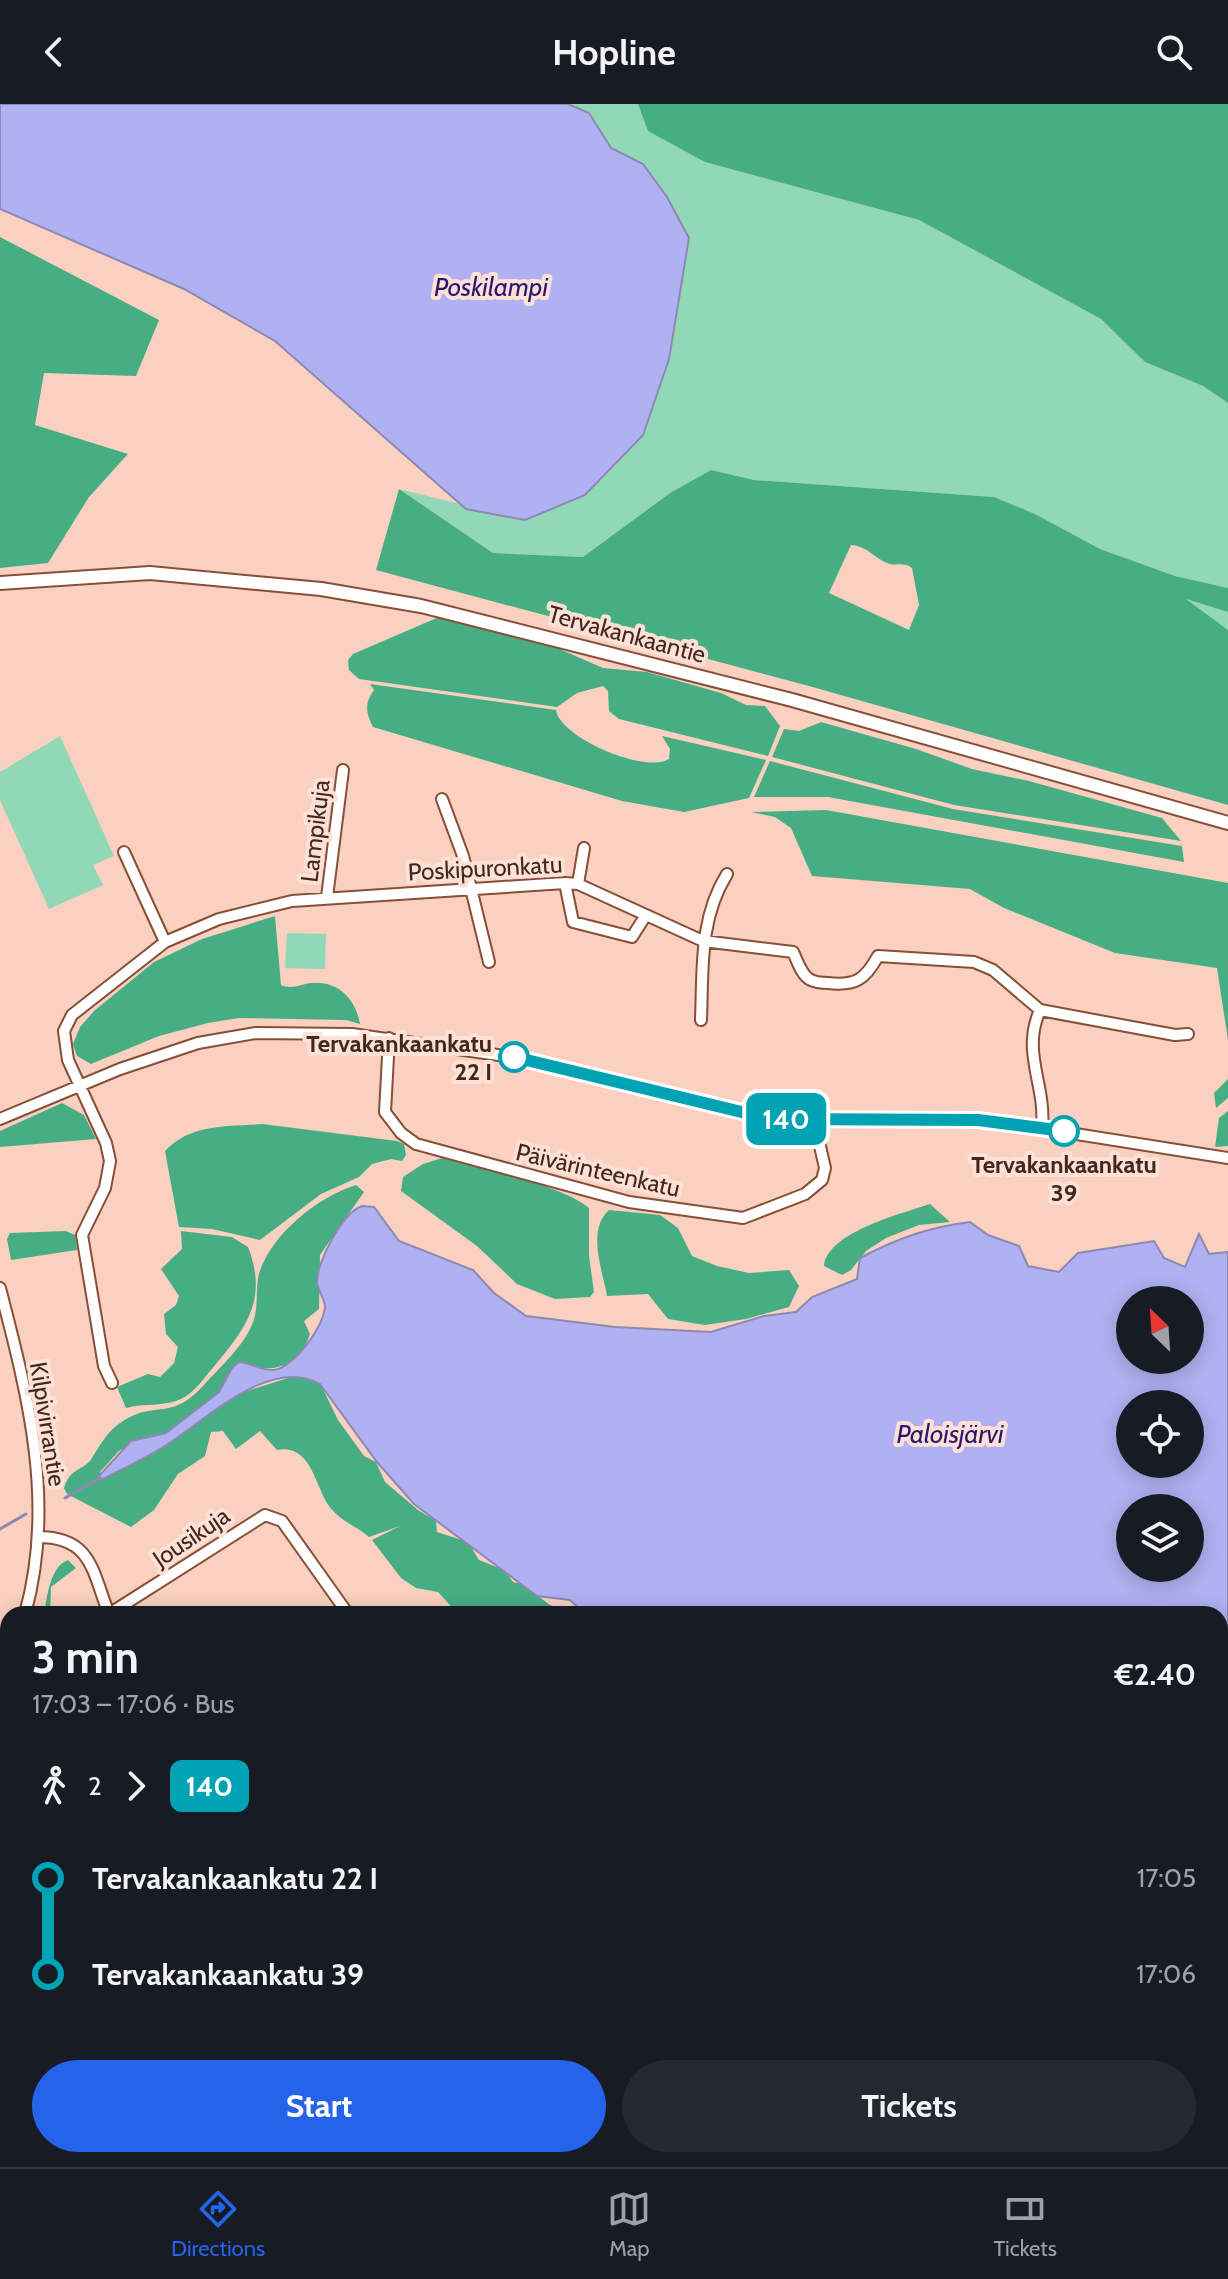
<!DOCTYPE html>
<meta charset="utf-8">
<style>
:root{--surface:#171b24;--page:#242831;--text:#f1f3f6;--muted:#9ea1a6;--line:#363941;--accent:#2563eb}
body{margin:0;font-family:Cabin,sans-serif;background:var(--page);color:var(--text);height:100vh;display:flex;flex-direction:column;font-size:30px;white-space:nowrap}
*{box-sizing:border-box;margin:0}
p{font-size:26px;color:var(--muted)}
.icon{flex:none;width:44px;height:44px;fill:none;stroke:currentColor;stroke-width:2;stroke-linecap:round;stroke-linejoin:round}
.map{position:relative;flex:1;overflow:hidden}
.sheet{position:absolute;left:0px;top:1502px;width:1228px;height:562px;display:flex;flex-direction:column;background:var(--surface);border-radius:24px 24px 0 0;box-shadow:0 4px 20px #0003}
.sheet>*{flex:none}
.badge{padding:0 16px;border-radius:12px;font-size:28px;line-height:52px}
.needle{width:52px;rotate:335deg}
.buttons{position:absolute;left:1116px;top:1182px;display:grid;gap:16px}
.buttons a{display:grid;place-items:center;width:88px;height:88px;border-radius:50%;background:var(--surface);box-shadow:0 4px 20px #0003;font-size:40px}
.map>.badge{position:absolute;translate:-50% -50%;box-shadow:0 0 0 4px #fff}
.legs{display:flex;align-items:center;gap:12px;height:88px;padding:0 32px;font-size:26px}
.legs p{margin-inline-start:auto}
.headline{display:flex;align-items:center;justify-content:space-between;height:136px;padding:0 32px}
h1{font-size:44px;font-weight:800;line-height:60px}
.button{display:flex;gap:16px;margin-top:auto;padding:16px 32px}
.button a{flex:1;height:92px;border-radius:48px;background:var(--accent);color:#fff;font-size:32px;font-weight:800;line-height:92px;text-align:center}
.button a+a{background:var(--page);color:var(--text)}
ul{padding:0 32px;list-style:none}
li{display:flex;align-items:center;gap:28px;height:96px;font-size:30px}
li i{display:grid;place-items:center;width:12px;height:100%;margin:0 10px;background:currentColor}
li i::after{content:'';width:20px;height:20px;margin:-10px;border:6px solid;border-radius:50%;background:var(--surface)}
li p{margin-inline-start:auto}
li:first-child i{background:linear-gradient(#0000 50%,currentColor 0)}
li:last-child i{background:linear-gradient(currentColor 50%,#0000 0)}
header{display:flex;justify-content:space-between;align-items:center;height:104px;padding:0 32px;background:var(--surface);font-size:36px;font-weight:800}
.menu{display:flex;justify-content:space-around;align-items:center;height:112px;border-top:2px solid var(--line);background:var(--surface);font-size:22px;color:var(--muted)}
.menu a{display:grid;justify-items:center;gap:4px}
.menu .on{color:var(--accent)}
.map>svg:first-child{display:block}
</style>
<header><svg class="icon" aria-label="back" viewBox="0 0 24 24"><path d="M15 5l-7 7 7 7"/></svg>Hopline<svg class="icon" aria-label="search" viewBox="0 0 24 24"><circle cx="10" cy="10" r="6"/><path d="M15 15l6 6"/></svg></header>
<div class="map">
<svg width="1228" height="2063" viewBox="0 0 1228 2063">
<rect width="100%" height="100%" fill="#fad0c0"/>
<!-- green -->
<path fill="#90d8b6" d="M568,0H638L642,9L705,58L919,116L1101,215L1145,258L1203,282L1228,299V484L1175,472L1100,445L1035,410L993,393L754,376L711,366L670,389L583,453L493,449L399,385L525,416L643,60L611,44L589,9Z
M1183,494L1228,508V526Z
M60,632L114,752L93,761L103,781L49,805L0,696V668Z
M287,829L326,830L325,865L285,864Z
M0,1934C12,1960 14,2002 3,2029L0,2028Z
M401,2056H447L450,2063H398Z"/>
<!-- forest -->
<path fill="#47ae83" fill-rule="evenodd" d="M638,0H1228V299L1203,282L1145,258L1101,215L919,116L705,58L648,27Z
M0,133L159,216L136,272L44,269L35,321L128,350L89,393L48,459L0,464Z
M711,366L754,376L994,393L1035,410L1100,445L1175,472L1228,484V508L1186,495L1228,526V701L809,582L376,466L399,385L493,449L583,453L670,389ZM851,441C867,442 873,453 887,459C896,463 903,457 912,464L919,501L909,526L829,489Z
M439,513L548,540L603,564L647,568L721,589L746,601L765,602L780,622L768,652L619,615L609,607L608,587L603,582L577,589L557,603L359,575L349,566L348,556L353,550Z
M370,580L556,606C560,634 646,670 669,655L670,645L662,632L766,656L749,694L684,708L622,697L373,623C366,608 364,600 374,586Z
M821,618L916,645L972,665L1029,677L1162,714L1181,737L954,701L772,653L784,625L799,627Z
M770,657L953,705L1182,742L1184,758L828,693H754Z
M826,706L1228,779V936L1217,864L1115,849L1004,804L970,785L812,772L791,724L775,713L751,708Z
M275,812L281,881C292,886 300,880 312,879C339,877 356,896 360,920L346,916L239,914L208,919L159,932L91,960L77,952L73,940L80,923L94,907L154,858L202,835Z
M1228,975V994L1216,1004L1214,989Z
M62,999L84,1011L96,1035L0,1043V1027Z
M1228,1007V1042L1215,1043L1219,1014Z
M262,1020L397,1037L404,1040L406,1051L402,1057L391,1055L372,1060L359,1073L321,1090L260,1136L212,1125L179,1123L165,1047C191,1019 227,1023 262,1020Z
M442,1054C481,1065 560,1080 589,1104V1152L594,1188L590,1193L555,1195L517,1180L477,1142L401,1087L403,1073L423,1060Z
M356,1081L364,1088L320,1151L319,1205L304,1217L310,1230C297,1271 267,1265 232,1264L220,1288L166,1329L144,1333L119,1347L100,1368L103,1375L169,1340L234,1291L294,1272L309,1273L320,1279L338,1316L364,1352L376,1358L385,1378L418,1406L436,1417L437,1428L468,1438L479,1456L504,1466L513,1478L522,1480L550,1501L574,1510H506L501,1505L486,1510H458L438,1488L416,1484L401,1474L372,1436L400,1422L369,1433C355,1421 341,1418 329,1402C315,1382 311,1339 277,1346L260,1327L236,1345L223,1327L211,1328L205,1352L178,1370L154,1406L131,1423L67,1390L64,1384C71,1362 83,1368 92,1354C100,1341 108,1326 123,1317C156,1296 170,1318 204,1281C220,1263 245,1241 253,1218C259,1203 255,1185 259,1170C271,1130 318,1093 356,1081Z
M930,1100L950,1118L919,1121L886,1134L866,1147L851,1166L842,1171L824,1162C827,1128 904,1109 930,1100Z
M609,1106L660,1111L678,1124L692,1152L717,1162L749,1169L789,1166L799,1182L789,1203L746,1215L705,1221L668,1215L648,1190L607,1192C603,1167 586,1127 609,1106Z
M66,1127L75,1131L77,1146L11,1156L7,1135L10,1129Z
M181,1127L232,1133L248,1143C268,1194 247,1223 216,1260C205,1272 196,1288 181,1295C164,1303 143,1299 126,1304L117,1283L148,1270L160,1273L174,1259L178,1243L166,1230L164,1210L176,1201L179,1192L161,1165L182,1145Z
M68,1456L76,1464L51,1483L50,1510H44C47,1494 50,1462 68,1456Z
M8,1612V1682L0,1685V1630Z"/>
<!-- water -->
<path fill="#afb1f2" stroke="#8e88b2" stroke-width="2" fill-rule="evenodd" d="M0,0H568L589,9L611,44L643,60L667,93L689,134L669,255L643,331L585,391L525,416L466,405L275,237L184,185L0,105Z
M362,1102L374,1103L399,1137L473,1166L494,1189L526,1212L615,1223L711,1228L764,1212L796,1208L812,1193L857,1175L860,1154C896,1135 929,1123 970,1118L988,1131L1019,1142L1028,1162L1059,1168L1078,1149L1154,1137L1164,1154L1185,1163L1199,1130L1209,1150L1228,1148V2063H1175L1171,2056H1220V1510H585L570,1496L537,1492L414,1400L377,1358L320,1280C270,1252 207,1315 168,1340C148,1353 124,1364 103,1375L98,1373L131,1337L166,1329L219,1288L232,1264L239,1258C252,1259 261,1267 274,1266C294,1264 325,1221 325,1202C324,1194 318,1187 317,1178C317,1158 342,1109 362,1102ZM1190,1196V1256H1130V1196ZM1190,1300V1360H1130V1300ZM1130,1404H1190V1464H1130Z"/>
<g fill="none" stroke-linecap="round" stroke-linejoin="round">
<!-- stream -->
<path stroke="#8e88b2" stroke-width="3" d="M65,1394L100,1374
M0,1425L26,1410"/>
<!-- minor casing -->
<g stroke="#884e36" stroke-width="14">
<path id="minor" d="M442,695L463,752L489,858
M124,748L165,838
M565,779L573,818L632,833L646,811
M578,780L584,744
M327,793L343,666
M1040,906C1021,949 1046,980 1042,1023
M701,916C703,865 699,815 727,770
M389,934L385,1008L401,1029L416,1040L629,1098L743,1114L805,1090L822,1076L825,1064L814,1016
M0,1015L120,965L198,939L256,929L352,930L512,953L771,1015L1000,1018L1228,1054
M0,1184C28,1292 56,1399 25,1510
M112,1279L104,1262L82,1131L105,1084L110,1057L106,1039L68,956L64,927L72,911L165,838L219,815L292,797L565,779L578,780L703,837L793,848C797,856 801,870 809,875C814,878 822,879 828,879C855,882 865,876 878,852L974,858L993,866L1040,906L1175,931L1188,930
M38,1433C92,1433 92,1467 109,1510
M109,1510L265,1411L282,1417L348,1510
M0,1584L8,1565
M0,2053L8,2033
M27,2056L45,2063
M898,2056L915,2063
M134,2063L137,2056
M481,2063L484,2056
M938,2063L941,2056"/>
</g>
<!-- tertiary casing -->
<g stroke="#884e36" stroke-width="16">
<path id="tertiary" d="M0,479L150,469L321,485L421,502L792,596L1228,719"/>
</g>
<!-- minor -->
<use href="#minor" stroke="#fff" stroke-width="10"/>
<!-- tertiary -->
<use href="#tertiary" stroke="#fff" stroke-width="12"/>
</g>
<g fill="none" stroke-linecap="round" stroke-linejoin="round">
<!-- line-1 casing -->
<g stroke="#fff" stroke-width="18">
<path id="line-1" d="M514,953L771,1015L978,1016L1064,1027"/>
</g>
<!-- line-1 -->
<use href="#line-1" stroke="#00a3b4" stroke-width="12"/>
</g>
<!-- markers -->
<g fill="#fff" stroke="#00a3b4" stroke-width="4">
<circle cx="514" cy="953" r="14"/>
<circle cx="1064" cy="1027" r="14"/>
</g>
<g text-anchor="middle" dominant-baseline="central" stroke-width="8" stroke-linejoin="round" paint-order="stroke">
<!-- street labels -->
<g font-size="24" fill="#42281d" stroke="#fde1d6">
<text transform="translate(627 530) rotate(15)">Tervakankaantie</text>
<text transform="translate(315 727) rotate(-83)">Lampikuja</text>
<text transform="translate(485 764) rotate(-3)">Poskipuronkatu</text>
<text transform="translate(598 1066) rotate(13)">Päivärinteenkatu</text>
<text transform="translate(48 1320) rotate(81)">Kilpivirrantie</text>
<text transform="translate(191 1433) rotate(-34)">Jousikuja</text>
</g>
<!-- stop labels -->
<g font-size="24" font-weight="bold" fill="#42281d" stroke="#fde1d6" text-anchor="end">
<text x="492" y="939">Tervakankaankatu<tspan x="492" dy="28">22 I</tspan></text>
<text x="1064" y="1060" text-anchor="middle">Tervakankaankatu<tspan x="1064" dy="28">39</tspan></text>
</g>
<!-- water labels -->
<g font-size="26" font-style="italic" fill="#2b1773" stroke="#fde1d6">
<text x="491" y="183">Poskilampi</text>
<text x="950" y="1330">Paloisjärvi</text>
</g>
</g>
</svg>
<div class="buttons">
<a><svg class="needle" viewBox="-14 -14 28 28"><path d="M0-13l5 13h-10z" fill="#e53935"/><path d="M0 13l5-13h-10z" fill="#9ea1a6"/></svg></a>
<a><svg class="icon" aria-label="locate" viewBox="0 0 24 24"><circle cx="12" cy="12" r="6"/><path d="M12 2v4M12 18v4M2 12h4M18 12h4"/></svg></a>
<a><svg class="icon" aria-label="layers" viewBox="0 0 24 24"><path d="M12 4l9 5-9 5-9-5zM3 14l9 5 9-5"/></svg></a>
</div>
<b class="badge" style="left:786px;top:1015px;background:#00a3b4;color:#fff">140</b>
<section class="sheet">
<div class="headline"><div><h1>3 min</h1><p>17:03 – 17:06 · Bus</p></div><b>€2.40</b></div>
<div class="legs"><svg class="icon" aria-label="walk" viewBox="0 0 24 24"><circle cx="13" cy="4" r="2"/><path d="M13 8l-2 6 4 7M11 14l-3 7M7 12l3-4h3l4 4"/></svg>2<svg class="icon" aria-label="forward" viewBox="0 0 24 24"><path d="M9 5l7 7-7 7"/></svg><b class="badge" style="background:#00a3b4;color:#fff">140</b></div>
<ul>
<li><i style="color:#00a3b4"></i><b>Tervakankaankatu 22 I</b><p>17:05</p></li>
<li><i style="color:#00a3b4"></i><b>Tervakankaankatu 39</b><p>17:06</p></li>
</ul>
<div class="button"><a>Start</a><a>Tickets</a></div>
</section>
</div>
<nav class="menu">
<a class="on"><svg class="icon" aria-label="directions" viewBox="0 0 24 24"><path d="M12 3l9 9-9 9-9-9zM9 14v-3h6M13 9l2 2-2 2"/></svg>Directions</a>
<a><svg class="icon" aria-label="map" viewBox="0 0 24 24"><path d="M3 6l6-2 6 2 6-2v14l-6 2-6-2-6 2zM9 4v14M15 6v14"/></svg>Map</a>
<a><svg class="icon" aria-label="tickets" viewBox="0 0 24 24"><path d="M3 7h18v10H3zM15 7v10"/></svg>Tickets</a>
</nav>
